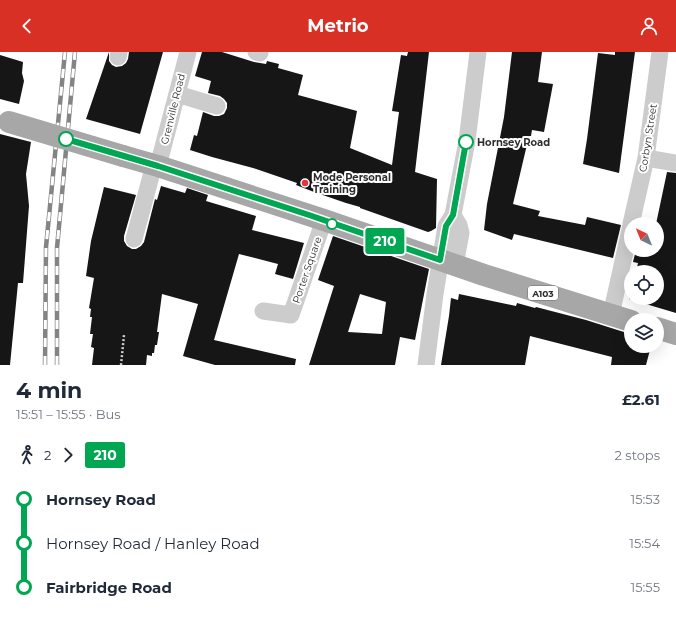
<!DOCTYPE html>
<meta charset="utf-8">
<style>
:root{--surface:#fff;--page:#f6f6f7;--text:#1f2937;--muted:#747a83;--accent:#d93025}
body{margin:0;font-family:Montserrat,sans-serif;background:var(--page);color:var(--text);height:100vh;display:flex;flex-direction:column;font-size:15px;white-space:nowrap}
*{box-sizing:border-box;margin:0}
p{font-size:13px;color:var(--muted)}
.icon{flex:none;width:22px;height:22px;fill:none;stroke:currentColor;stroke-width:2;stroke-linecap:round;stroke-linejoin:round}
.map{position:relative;height:313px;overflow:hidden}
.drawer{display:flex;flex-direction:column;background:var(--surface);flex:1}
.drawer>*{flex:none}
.badge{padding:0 8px;border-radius:3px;font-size:14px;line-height:26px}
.needle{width:26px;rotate:317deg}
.fabs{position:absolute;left:624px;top:165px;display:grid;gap:8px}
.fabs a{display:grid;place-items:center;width:40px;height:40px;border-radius:50%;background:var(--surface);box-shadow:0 4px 16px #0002;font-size:20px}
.map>.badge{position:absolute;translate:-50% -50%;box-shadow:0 0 0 2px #fff}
.legs{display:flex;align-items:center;gap:6px;height:44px;padding:0 16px;font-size:13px}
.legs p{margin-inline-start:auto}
.overview{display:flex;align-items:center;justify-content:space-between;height:68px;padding:0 16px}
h1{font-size:22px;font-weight:700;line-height:30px}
ul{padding:0 16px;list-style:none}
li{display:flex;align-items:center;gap:14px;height:44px;font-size:15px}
li i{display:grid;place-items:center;width:6px;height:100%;margin:0 5px;background:currentColor}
li i::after{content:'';width:10px;height:10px;margin:-5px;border:3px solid;border-radius:50%;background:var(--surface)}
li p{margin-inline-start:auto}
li:first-child i{background:linear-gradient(#0000 50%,currentColor 0)}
li:last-child i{background:linear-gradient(currentColor 50%,#0000 0)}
header{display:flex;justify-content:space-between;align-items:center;height:52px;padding:0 16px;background:var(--accent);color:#fff;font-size:18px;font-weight:700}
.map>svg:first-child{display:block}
</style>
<header><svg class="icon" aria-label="back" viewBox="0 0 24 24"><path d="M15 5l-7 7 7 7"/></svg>Metrio<svg class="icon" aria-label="person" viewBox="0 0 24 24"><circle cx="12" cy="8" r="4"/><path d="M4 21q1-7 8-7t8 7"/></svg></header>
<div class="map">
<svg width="676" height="313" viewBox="0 0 676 313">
<rect width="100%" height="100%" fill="#fff"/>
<!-- building -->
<path fill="#161616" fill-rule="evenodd" d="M109,0V9L112,13L116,15L122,14L126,11L128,7L129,0H163L140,82L86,67Z
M202,0H222L254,10L266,12L267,9L279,12L278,16L303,23L298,43L357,59L350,96L392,113L399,60L392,59L401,3L407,4L408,0H429L415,120L437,127L436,176L431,179L428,180L360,156V155L346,151L314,140L296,133L297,131L253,116L212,105L190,98L194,83L197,84L203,60L214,64H219L224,62L227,56V51L224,47L220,44L208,41L211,29L195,24Z
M512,0H542L538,30L553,32L544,80L532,78L531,84H529L513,152L540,159L538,164L585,173L587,165L621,173L613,206L514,182L512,188L484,178L487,152L504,65Z
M615,0H635L619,121L583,112L587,87L598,1L615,3Z
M0,3L23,10L22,21L24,29L19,52L0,47Z
M0,82L31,90L26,122L29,154L23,231H18L10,313H0Z
M667,120L676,121V261L629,247L631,238V246H657V220H636L638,211L633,210L636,198H657V172H656Z
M161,134L185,141L187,136L208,143L206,149L256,164L252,178L304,191L293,227L275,222L278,212L239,202L214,288L296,307L295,313H215L183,304L198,252L162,242L157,280H159L157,293H155L154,301H152V304L147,303L146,313H92L94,296L91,295L93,282H90L92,265H90L91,257L89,256L94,226L86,224L91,189L104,135L136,143L124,184V189L127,194L132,197H136L141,194L144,190L155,147L157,148Z
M333,184L429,217L415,288L400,285L395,313H309L334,234L318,228ZM360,242L386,250L382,282L348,280Z
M459,242L516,254L517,251L535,256L536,255L586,268L627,281H631V294H651L646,313H611L612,305L530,284L525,313H441L449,264L451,246L458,248Z"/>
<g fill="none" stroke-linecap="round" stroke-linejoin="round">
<!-- path -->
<path stroke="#ccc" stroke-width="2.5" stroke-dasharray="2 2" stroke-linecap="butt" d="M121,313L124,283"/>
<!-- minor -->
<path stroke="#ccc" stroke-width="17" d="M256,0L260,1
M118,5L119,0
M177,42L217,54
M646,106L676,111
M158,114L188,0
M453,163L459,173L461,181L455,213
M631,172L646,106L660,0
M134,187L154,113
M263,259L291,263L324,168
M611,263L631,173
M426,313L435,242L446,174L453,163L467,89L478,0"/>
<!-- major -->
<path stroke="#a7a7a7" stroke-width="22" d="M123,104L158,114L324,168L484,223L631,269
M657,276L676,282"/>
<!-- rail casing -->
<g stroke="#848484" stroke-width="4.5">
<path id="rail" d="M45,313L46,195L65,0
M57,313V196L75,0"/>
</g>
<!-- rail -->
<use href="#rail" stroke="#fff" stroke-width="3" stroke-dasharray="9" stroke-linecap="butt"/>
<!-- major-bridge -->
<path stroke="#a7a7a7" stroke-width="22" d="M9,70L123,104"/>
</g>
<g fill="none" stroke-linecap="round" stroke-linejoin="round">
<!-- line-1 casing -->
<g stroke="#fff" stroke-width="9">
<path id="line-1" d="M66,87L158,114L309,163L440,208L446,174L453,163L466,90"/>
</g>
<!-- line-1 -->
<use href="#line-1" stroke="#00a651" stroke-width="6"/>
</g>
<!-- markers -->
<g fill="#fff" stroke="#00a651" stroke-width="2">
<circle cx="66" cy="87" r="7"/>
<circle cx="466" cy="90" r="7"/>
<circle cx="332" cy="172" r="5"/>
</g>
<circle fill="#e2363e" stroke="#fff" stroke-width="1.5" cx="305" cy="131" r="4"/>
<g text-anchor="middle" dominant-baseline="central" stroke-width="4" stroke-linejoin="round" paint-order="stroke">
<!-- shield labels -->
<rect fill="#fff" stroke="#6d6d6d" stroke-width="1" x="528" y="234" width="30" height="14" rx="3"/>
<g font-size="9" font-weight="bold" fill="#2f2f2f">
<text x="543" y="241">A103</text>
</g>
<!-- street labels -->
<g font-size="10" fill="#2f2f2f" stroke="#fff">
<text transform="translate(173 57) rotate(-76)">Grenville Road</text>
<text transform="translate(648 86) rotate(-81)">Corbyn Street</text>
<text transform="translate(307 218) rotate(-71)">Porter Square</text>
</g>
<!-- stop labels -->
<g font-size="10" font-weight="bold" fill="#2f2f2f" stroke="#fff" text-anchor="start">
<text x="477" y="90">Hornsey Road</text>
</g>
<!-- poi labels -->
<g font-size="10" font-weight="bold" fill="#2f2f2f" stroke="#fff" text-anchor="start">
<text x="313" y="125">Mode Personal<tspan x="313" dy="12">Training</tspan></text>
</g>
</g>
</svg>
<div class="fabs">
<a><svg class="needle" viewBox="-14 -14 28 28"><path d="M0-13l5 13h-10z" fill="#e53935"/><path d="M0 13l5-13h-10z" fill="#747a83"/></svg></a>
<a><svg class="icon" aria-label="locate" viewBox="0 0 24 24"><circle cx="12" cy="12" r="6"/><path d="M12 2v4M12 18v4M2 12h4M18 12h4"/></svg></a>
<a><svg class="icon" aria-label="layers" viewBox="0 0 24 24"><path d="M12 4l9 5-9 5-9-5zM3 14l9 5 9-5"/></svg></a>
</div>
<b class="badge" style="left:385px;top:189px;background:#00a651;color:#fff">210</b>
</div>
<section class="drawer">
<div class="overview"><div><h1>4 min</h1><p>15:51 – 15:55 · Bus</p></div><b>£2.61</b></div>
<div class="legs"><svg class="icon" aria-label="walk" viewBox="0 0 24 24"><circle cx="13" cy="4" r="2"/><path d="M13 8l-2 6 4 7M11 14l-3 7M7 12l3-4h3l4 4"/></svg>2<svg class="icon" aria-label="forward" viewBox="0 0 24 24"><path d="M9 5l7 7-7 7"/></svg><b class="badge" style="background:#00a651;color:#fff">210</b><p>2 stops</p></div>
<ul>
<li><i style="color:#00a651"></i><b>Hornsey Road</b><p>15:53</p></li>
<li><i style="color:#00a651"></i><span>Hornsey Road / Hanley Road</span><p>15:54</p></li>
<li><i style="color:#00a651"></i><b>Fairbridge Road</b><p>15:55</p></li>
</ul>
</section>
